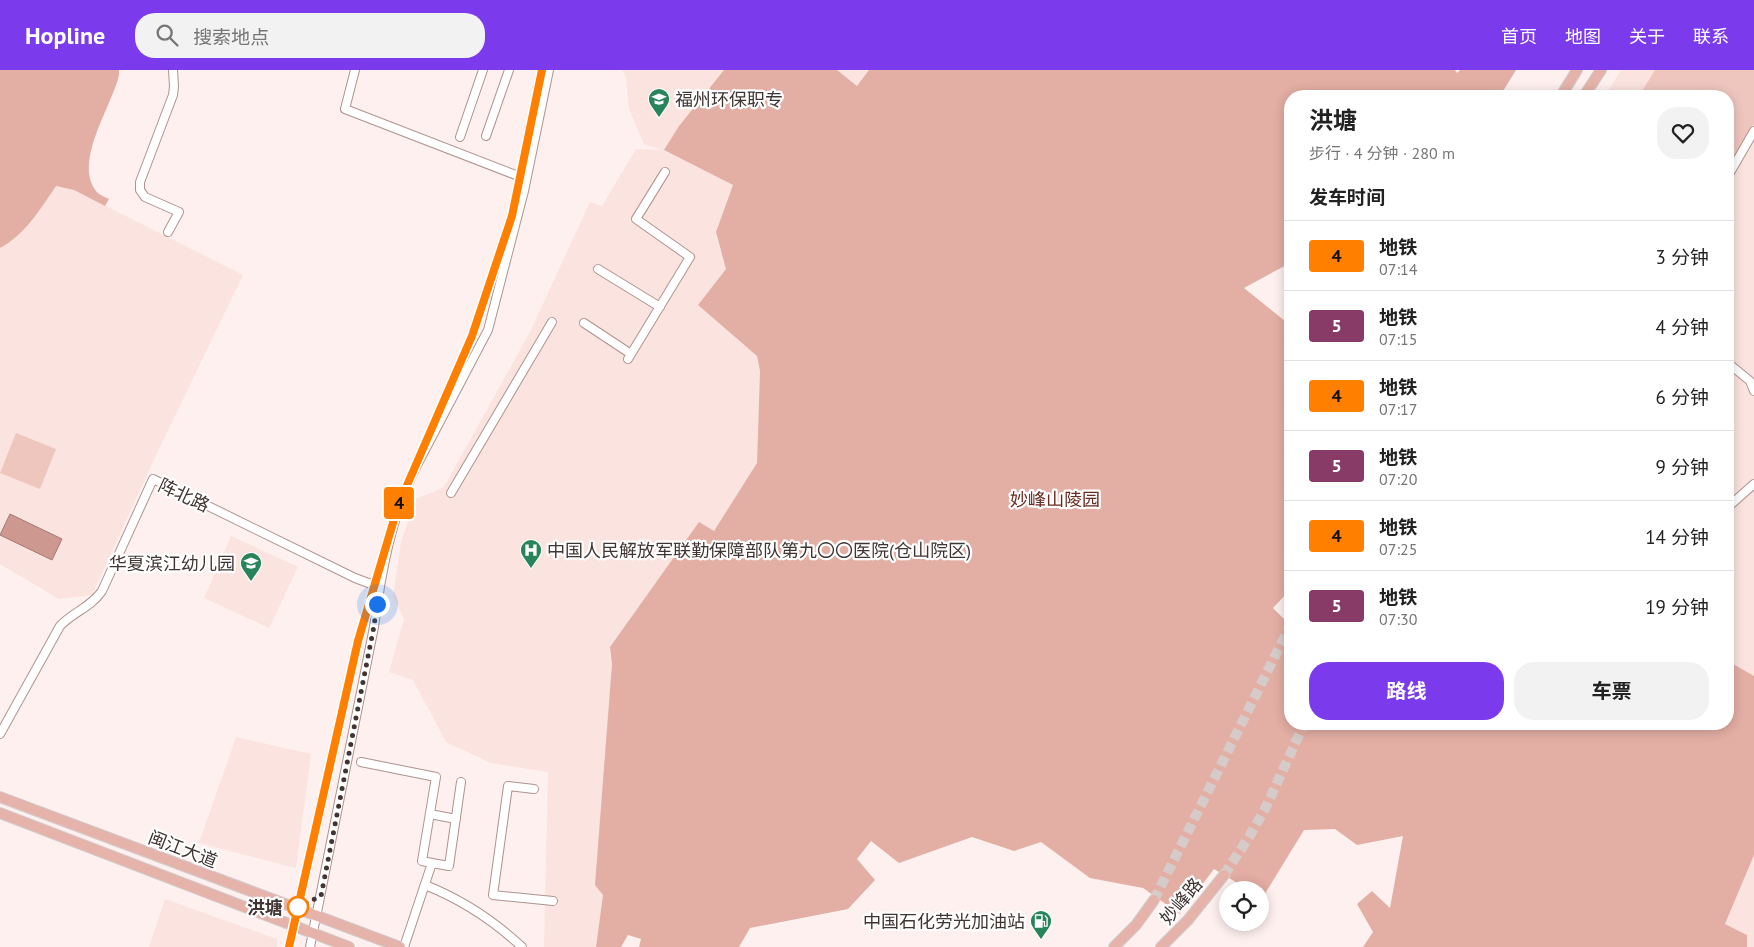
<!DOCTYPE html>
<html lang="zh">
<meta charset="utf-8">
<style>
:root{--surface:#fff;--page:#f2f2f2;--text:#222;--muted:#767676;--line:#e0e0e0;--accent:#7c3aed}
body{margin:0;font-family:"PT Sans","Noto Sans SC",sans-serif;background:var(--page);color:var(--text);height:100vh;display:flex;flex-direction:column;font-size:19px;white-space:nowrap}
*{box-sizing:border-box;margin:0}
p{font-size:16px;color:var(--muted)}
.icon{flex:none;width:28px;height:28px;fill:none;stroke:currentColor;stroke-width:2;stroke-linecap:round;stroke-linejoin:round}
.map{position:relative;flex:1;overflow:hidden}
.sheet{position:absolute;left:1284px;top:20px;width:450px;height:640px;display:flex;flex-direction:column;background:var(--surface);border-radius:20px;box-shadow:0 2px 12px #0003}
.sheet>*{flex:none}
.badge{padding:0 10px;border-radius:4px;font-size:18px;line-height:32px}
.controls{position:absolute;left:1219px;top:811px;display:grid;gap:10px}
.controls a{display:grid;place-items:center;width:50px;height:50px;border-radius:50%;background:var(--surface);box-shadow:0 2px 12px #0003;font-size:25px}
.you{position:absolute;width:25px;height:25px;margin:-12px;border:4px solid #fff;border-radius:50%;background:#1a73e8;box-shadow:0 0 0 8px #1a73e833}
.map>.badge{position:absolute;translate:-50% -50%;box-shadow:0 0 0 2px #fff}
h2{padding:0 25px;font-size:19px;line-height:45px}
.round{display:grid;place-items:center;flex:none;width:52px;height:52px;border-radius:20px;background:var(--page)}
.head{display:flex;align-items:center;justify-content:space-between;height:85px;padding:0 25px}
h1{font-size:24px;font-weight:700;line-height:38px}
.button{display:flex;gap:10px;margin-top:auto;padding:10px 25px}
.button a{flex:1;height:58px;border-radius:20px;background:var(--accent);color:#fff;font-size:20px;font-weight:700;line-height:58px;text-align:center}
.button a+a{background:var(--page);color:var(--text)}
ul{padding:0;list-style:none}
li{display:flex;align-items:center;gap:15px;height:70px;padding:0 25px;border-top:1px solid var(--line)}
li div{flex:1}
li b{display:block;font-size:19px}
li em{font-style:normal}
li .badge{min-width:55px;font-weight:700;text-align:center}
header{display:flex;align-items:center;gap:30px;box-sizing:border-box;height:70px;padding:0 25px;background:var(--accent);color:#fff}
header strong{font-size:24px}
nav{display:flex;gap:28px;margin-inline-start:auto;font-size:18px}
.search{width:350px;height:45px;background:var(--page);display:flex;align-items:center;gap:12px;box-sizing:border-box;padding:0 18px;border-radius:20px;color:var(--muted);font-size:19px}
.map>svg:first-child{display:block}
</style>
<header>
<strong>Hopline</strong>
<div class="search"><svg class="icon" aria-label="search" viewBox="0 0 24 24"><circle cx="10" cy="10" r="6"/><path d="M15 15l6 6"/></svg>搜索地点</div>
<nav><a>首页</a><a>地图</a><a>关于</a><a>联系</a></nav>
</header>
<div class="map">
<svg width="1754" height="877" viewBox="0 0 1754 877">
<rect width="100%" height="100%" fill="#fdf0ee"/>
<!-- built -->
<path fill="#fbe3df" d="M622,0H724L679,56L664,80L733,115L716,162L726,199L698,235L757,286L760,301L757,394L714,461L699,453L610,577L612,594L603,825L596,877H544L548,702L491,693L446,672L413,610L389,602L404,549L393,526L401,472L416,429L444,417L530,262L590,132L602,136L636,79L662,80L644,74L629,39L626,8Z
M837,0H869L858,16Z
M1621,0H1754V606L1728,591V26H1605Z
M56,116L74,120L243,205L157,383L92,525L59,529L0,494V178L13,168L34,148Z
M231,466L298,497L269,558L204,528Z
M236,667L311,684L296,798L199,773Z
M1754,785V877H1747V865L1725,854Z
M165,829L277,869V877H149Z"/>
<!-- green -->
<path fill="#eec6be" d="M1655,0H1754V54L1728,98V26H1639Z
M16,363L56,379L40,419L0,403Z"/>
<!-- forest -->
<path fill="#e3aea4" d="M0,0H119V5C112,36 73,92 96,121C99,125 105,127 109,129L105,136L74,120L56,116C41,138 25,165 0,178Z
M724,0H837L857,16L869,0H1455L1457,3L1460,0H1516L1500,26H1290V193L1244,218L1290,255V520L1273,538L1283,548L1290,552V654H1728V591L1754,606V785L1725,854L1747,865V877H1363L1373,862L1357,834L1372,821L1390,838L1403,766L1357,775L1335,759L1304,760L1263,827L1260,825V820H1249L1214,799L1180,844L1143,818L1090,808L1041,772L1014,781L972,767L899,793L871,771L857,789L875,810L848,839L750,858L739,877H639L641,869L628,865L621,877H596L603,825L595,815L612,594L610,577L699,452L714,461L757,393L760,301L757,286L698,235L726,199L716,162L733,115L664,80L679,56Z"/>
<!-- water -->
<path fill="#cc988f" stroke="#a27a73" d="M10,444L62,469L52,490L0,465Z"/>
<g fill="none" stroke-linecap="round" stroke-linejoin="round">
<!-- major-tunnel -->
<path stroke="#d7cbc9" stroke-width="10" stroke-dasharray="10 5" stroke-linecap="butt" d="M1224,805L1249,767L1266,737L1304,654
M1154,830L1290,556"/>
<!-- minor casing -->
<g stroke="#af938e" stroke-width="10">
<path id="minor" d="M355,0L345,39L526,109
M486,66L509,0
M460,67L483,0
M1728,106L1754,61
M168,162L179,142L145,127L140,120V112L173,25L174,16L173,0
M598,199L660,237
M584,253L631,284
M628,289L690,187L636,149L665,102
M1728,293L1750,311L1754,321
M451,423L552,252
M1728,437L1754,414
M0,664L60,556C73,542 90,538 102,521L153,409L355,508L379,517
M361,692L436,707L422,791L432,793L404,877
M534,719L508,716L493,825L553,831
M430,744L456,749
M432,793L449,796L461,712
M425,815C463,830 493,850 522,877
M310,877L374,557C381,503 391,448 415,399L488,260L524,121L549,0"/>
</g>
<!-- major casing -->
<g stroke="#d1cfce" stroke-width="12">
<path id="major" d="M1561,26L1577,0
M1584,26L1601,0
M0,727L400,877
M0,743L349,877
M1114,877L1136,855L1154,830
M1161,877L1188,850L1224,805"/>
</g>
<!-- minor -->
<use href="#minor" stroke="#fff" stroke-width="8"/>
<!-- major -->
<use href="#major" stroke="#e5b3aa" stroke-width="10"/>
</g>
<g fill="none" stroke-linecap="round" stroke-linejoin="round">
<!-- line casing -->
<g stroke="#fff" stroke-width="11">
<path id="line" d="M289,877L358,571L398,436L472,266L512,146L542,0"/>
</g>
<!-- line -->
<use href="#line" stroke="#ff7f00" stroke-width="8"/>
<!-- walk -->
<path stroke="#413533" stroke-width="5" stroke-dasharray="0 9" d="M298,837L321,826L374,556L377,534"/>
</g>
<!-- icons -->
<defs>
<g id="university-pin" transform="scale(1.125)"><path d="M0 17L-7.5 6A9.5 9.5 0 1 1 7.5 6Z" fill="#28855b" stroke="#fff"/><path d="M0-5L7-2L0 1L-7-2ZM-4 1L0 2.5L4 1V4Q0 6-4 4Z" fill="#fff"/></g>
<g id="hospital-pin" transform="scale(1.125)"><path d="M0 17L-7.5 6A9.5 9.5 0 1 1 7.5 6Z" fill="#28855b" stroke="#fff"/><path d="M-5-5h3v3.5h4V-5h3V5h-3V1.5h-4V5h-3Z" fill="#fff"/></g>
<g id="school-pin" transform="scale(1.125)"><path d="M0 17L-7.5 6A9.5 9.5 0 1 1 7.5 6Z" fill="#28855b" stroke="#fff"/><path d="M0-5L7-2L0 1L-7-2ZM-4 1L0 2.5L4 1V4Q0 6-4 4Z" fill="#fff"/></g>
<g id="fuel-pin" transform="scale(1.125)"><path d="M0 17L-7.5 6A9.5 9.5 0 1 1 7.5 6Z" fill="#28855b" stroke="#fff"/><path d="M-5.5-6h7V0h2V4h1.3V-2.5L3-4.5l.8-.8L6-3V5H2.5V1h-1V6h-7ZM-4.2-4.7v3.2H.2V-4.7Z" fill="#fff"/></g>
</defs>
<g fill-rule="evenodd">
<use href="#university-pin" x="659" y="29"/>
<use href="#hospital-pin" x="531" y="480"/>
<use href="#school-pin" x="251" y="493"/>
<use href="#fuel-pin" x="1041" y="851"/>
</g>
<!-- markers -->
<circle fill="#fff" stroke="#ff7f00" stroke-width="2.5" cx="298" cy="837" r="10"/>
<g text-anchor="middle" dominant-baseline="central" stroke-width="4.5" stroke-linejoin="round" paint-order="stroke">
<!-- poi labels -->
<g font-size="18" fill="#413533" stroke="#fff" text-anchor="start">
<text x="675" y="29">福州环保职专</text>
<text x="547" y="480">中国人民解放军联勤保障部队第九〇〇医院(仓山院区)</text>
<text x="235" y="493" text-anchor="end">华夏滨江幼儿园</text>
<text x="1025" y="851" text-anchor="end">中国石化劳光加油站</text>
</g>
<!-- street labels -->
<g font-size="18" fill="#413533" stroke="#fff">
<text transform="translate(184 425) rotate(25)">阵北路</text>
<text transform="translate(183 779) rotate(21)">闽江大道</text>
<text transform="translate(1181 831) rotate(-50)">妙峰路</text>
</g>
<!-- park labels -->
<g font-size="18" fill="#6a2a20" stroke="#fff">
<text x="1055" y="429">妙峰山陵园</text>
</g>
<!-- stop labels -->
<g font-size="18" font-weight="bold" fill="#413533" stroke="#fff" text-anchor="end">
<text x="283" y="837">洪塘</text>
</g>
</g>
</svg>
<div class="controls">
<a><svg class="icon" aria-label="locate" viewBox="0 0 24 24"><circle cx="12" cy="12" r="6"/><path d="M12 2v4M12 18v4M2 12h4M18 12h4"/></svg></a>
</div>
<div class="you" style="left:377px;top:534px"></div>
<b class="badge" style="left:399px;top:433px;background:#ff7f00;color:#111">4</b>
<section class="sheet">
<div class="head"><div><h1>洪塘</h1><p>步行 · 4 分钟 · 280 m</p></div><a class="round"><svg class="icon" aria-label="heart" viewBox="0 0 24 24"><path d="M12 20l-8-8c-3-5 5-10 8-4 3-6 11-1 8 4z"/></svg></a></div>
<h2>发车时间</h2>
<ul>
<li><span class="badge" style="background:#ff7f00;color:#111">4</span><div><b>地铁</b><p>07:14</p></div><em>3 分钟</em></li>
<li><span class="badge" style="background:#893b67;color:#fff">5</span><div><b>地铁</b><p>07:15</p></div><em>4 分钟</em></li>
<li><span class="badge" style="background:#ff7f00;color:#111">4</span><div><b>地铁</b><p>07:17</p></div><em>6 分钟</em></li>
<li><span class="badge" style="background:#893b67;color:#fff">5</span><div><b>地铁</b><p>07:20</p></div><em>9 分钟</em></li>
<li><span class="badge" style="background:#ff7f00;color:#111">4</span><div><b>地铁</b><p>07:25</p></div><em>14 分钟</em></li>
<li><span class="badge" style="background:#893b67;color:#fff">5</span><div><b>地铁</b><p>07:30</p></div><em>19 分钟</em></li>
</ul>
<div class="button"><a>路线</a><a>车票</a></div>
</section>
</div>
